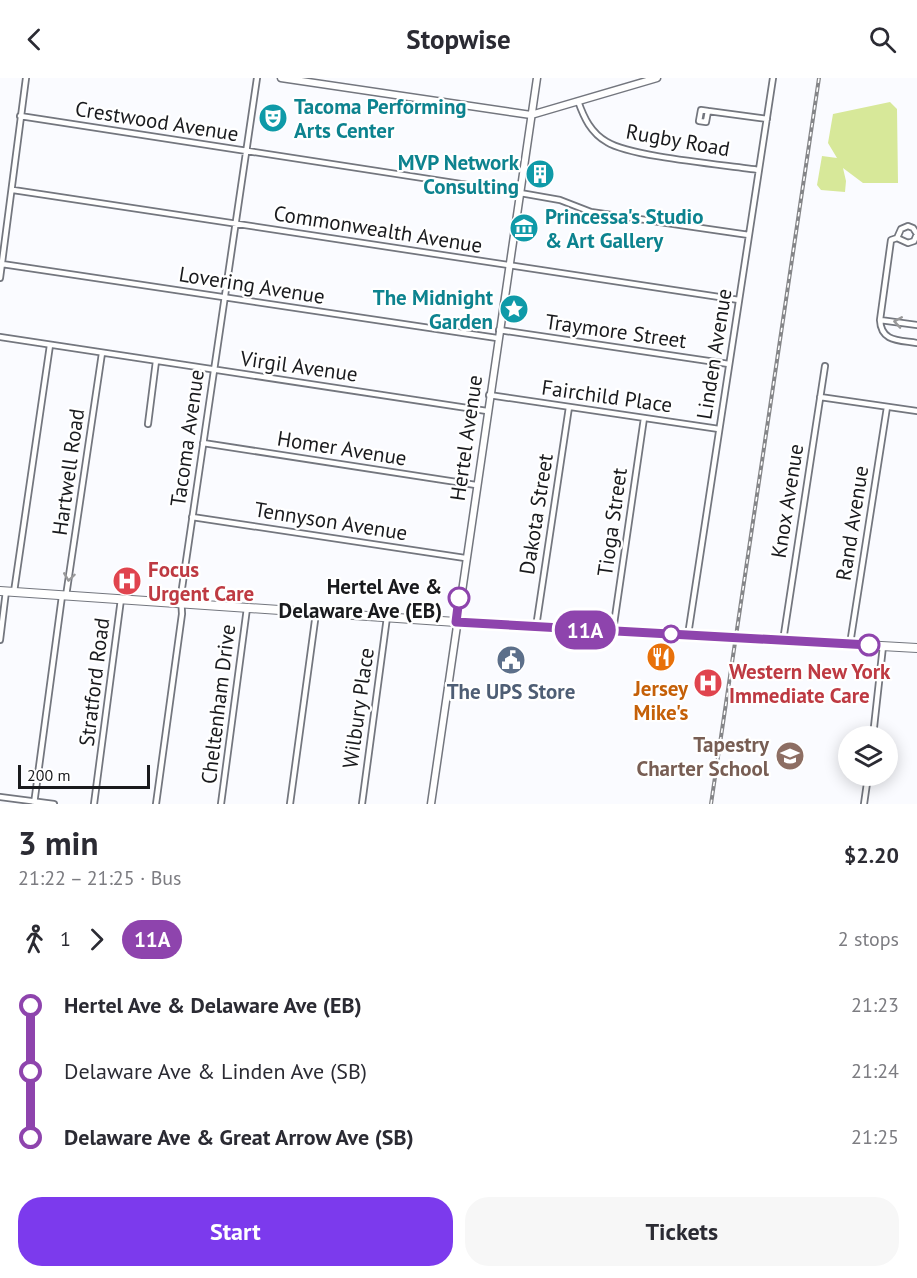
<!DOCTYPE html>
<meta charset="utf-8">
<style>
:root{--surface:#fff;--page:#f7f7f7;--text:#2b2b33;--muted:#7c7c81;--accent:#7c3aed}
body{margin:0;font-family:"PT Sans",sans-serif;background:var(--page);color:var(--text);height:100vh;display:flex;flex-direction:column;font-size:22px;white-space:nowrap}
*{box-sizing:border-box;margin:0}
p{font-size:20px;color:var(--muted)}
.icon{flex:none;width:33px;height:33px;fill:none;stroke:currentColor;stroke-width:2;stroke-linecap:round;stroke-linejoin:round}
.map{position:relative;height:726px;overflow:hidden}
.details{display:flex;flex-direction:column;background:var(--surface);flex:1}
.details>*{flex:none}
.badge{padding:0 12px;border-radius:20px;font-size:21px;line-height:39px}
.controls{position:absolute;left:838px;top:648px;display:grid;gap:12px}
.controls a{display:grid;place-items:center;width:60px;height:60px;border-radius:50%;background:var(--surface);box-shadow:0 3px 15px #0003;font-size:30px}
.scale{position:absolute;left:18px;bottom:15px;width:132px;box-sizing:border-box;padding-left:6px;border:3px solid #191a1d;border-top:0;font-size:16px;line-height:21px;white-space:nowrap;color:#191a1d;-webkit-text-stroke:4px #fff;paint-order:stroke}
.map>.badge{position:absolute;translate:-50% -50%;box-shadow:0 0 0 3px #fff}
.legs{display:flex;align-items:center;gap:9px;height:66px;padding:0 18px;font-size:20px}
.legs p{margin-inline-start:auto}
.head{display:flex;align-items:center;justify-content:space-between;height:102px;padding:0 18px}
h1{font-size:33px;font-weight:800;line-height:45px}
.action{display:flex;gap:12px;margin-top:auto;padding:12px 18px}
.action a{flex:1;height:69px;border-radius:24px;background:var(--accent);color:#fff;font-size:24px;font-weight:800;line-height:69px;text-align:center}
.action a+a{background:var(--page);color:var(--text)}
ul{padding:0 18px;list-style:none}
li{display:flex;align-items:center;gap:21px;height:66px;font-size:22px}
li i{display:grid;place-items:center;width:9px;height:100%;margin:0 8px;background:currentColor}
li i::after{content:'';width:15px;height:15px;margin:-8px;border:4px solid;border-radius:50%;background:var(--surface)}
li p{margin-inline-start:auto}
li:first-child i{background:linear-gradient(#0000 50%,currentColor 0)}
li:last-child i{background:linear-gradient(currentColor 50%,#0000 0)}
header{display:flex;justify-content:space-between;align-items:center;height:78px;padding:0 18px;background:var(--surface);font-size:27px;font-weight:800}
.map>svg:first-child{display:block}
</style>
<header><svg class="icon" aria-label="back" viewBox="0 0 24 24"><path d="M15 5l-7 7 7 7"/></svg>Stopwise<svg class="icon" aria-label="search" viewBox="0 0 24 24"><circle cx="10" cy="10" r="6"/><path d="M15 15l6 6"/></svg></header>
<div class="map">
<svg width="917" height="726" viewBox="0 0 917 726">
<rect width="100%" height="100%" fill="#fafbff"/>
<!-- green -->
<path fill="#d7e899" d="M890,24L897,31L898,105H863L843,90L846,103L845,114L821,112L817,107L822,78L837,80L828,65L833,36Z"/>
<g fill="none" stroke-linecap="round" stroke-linejoin="round">
<!-- minor casing -->
<g stroke="#73767e" stroke-width="8">
<path id="minor" d="M578,23C584,40 591,55 607,64C631,79 727,87 759,92
M708,33L706,44L699,43L701,32L708,33L760,40L767,41
M20,38L526,116L560,122L591,134L749,157
M13,112L739,222
M908,148L913,150L917,156L914,163L908,165L897,160L901,151Z
M897,160L891,162L880,242C881,264 899,262 917,265
M2,186L497,260
M0,200L26,0
M880,242L917,247
M499,252L729,286
M0,259L487,333
M489,317L719,351
M820,319L917,333
M148,346L156,283
M203,365L476,407
M192,439L465,480
M14,514L50,267
M66,518L102,275
M536,549L569,329
M613,553L644,340
M688,557L773,0
M0,562L6,513
M783,563L825,288
M850,566L887,329
M873,658L883,568
M0,719L54,726
M34,726L62,518
M94,726L121,521
M156,726L182,536L181,517L257,0
M221,726L247,530
M290,726L316,535
M362,726L387,539
M864,726L868,698"/>
</g>
<!-- tertiary casing -->
<g stroke="#73767e" stroke-width="9">
<path id="tertiary" d="M281,0L531,37L657,0
M431,726L537,0"/>
</g>
<!-- primary casing -->
<g stroke="#73767e" stroke-width="10">
<path id="primary" d="M0,513L456,544L917,570"/>
</g>
<!-- minor -->
<use href="#minor" stroke="#fff" stroke-width="4.5"/>
<!-- tertiary -->
<use href="#tertiary" stroke="#fff" stroke-width="6"/>
<!-- primary -->
<use href="#primary" stroke="#fff" stroke-width="8"/>
<!-- rail casing -->
<g stroke="#858689" stroke-width="4">
<path id="rail" d="M711,726L819,0"/>
</g>
<!-- rail -->
<use href="#rail" stroke="#fff" stroke-width="1.5" stroke-dasharray="4.5" stroke-linecap="butt"/>
</g>
<!-- one-way arrows -->
<defs><path id="oneway-chevron" d="M-2-3.5L2.5 0L-2 3.5" fill="none" stroke-width="1.6" stroke-linecap="round" stroke-linejoin="round" transform="scale(1.5)"/></defs>
<g stroke="#989899">
<use href="#oneway-chevron" transform="translate(898 244) rotate(-171)"/>
<use href="#oneway-chevron" transform="translate(69 499) rotate(98)"/>
</g>
<g fill="none" stroke-linecap="round" stroke-linejoin="round">
<!-- line-1 casing -->
<g stroke="#fff" stroke-width="14">
<path id="line-1" d="M459,520L456,544L869,567"/>
</g>
<!-- line-1 -->
<use href="#line-1" stroke="#8e44ad" stroke-width="9"/>
</g>
<!-- icons -->
<defs>
<g id="theatre-disc" transform="scale(1.5)"><circle r="9.5" fill="#0f9aa8" stroke="#fff"/><path d="M-5-5.5Q0-4 5-5.5V0Q5 5 0 6Q-5 5-5 0ZM-3.3-2.5H-1v1.5H-3.3ZM1-2.5H3.3v1.5H1ZM-2.8 1Q0 5.5 2.8 1Z" fill="#fff"/></g>
<g id="building-disc" transform="scale(1.5)"><circle r="9.5" fill="#0f9aa8" stroke="#fff"/><path d="M-4-6H4V6H1V3H-1V6H-4ZM-2.5-4.3h1.7v1.8h-1.7ZM.8-4.3h1.7v1.8H.8ZM-2.5-1h1.7V.8h-1.7ZM.8-1h1.7V.8H.8Z" fill="#fff"/></g>
<g id="museum-disc" transform="scale(1.5)"><circle r="9.5" fill="#0f9aa8" stroke="#fff"/><path d="M0-6L6-3V-2H-6V-3ZM-5-1h2V3h-2ZM-1-1h2V3h-2ZM3-1h2V3H3ZM-6 4H6V6H-6Z" fill="#fff"/></g>
<g id="sight-disc" transform="scale(1.5)"><circle r="9.5" fill="#0f9aa8" stroke="#fff"/><path d="M0-6L1.8-2.2L6-1.7L2.9 1.2L3.7 5.4L0 3.3L-3.7 5.4L-2.9 1.2L-6-1.7L-1.8-2.2Z" fill="#fff"/></g>
<g id="hospital-disc" transform="scale(1.5)"><circle r="9.5" fill="#e0444e" stroke="#fff"/><path d="M-5-5h3v3.5h4V-5h3V5h-3V1.5h-4V5h-3Z" fill="#fff"/></g>
<g id="restaurant-disc" transform="scale(1.5)"><circle r="9.5" fill="#e8710a" stroke="#fff"/><path d="M-5-6h1v4h1v-4h1v4h1v-4h1v5L-1.5 .5V6h-2V.5L-5-1ZM5-6V6H3V1.5H1.5Q1.5-4 5-6Z" fill="#fff"/></g>
<g id="civic-disc" transform="scale(1.5)"><circle r="9.5" fill="#5c6f8a" stroke="#fff"/><path d="M-.6-6.5H3V-4.5H.6V-3L4-1V1h2V6H-6V1h2V-1L-.6-3ZM-1.2 2.5V6h2.4V2.5Z" fill="#fff"/></g>
<g id="school-disc" transform="scale(1.5)"><circle r="9.5" fill="#8d6e63" stroke="#fff"/><path d="M0-5L7-2L0 1L-7-2ZM-4 1L0 2.5L4 1V4Q0 6-4 4Z" fill="#fff"/></g>
</defs>
<g fill-rule="evenodd">
<use href="#theatre-disc" x="273" y="40"/>
<use href="#building-disc" x="540" y="96"/>
<use href="#museum-disc" x="524" y="150"/>
<use href="#sight-disc" x="514" y="231"/>
<use href="#hospital-disc" x="127" y="503"/>
<use href="#restaurant-disc" x="661" y="579"/>
<use href="#civic-disc" x="511" y="582"/>
<use href="#hospital-disc" x="708" y="605"/>
<use href="#school-disc" x="790" y="678"/>
</g>
<!-- markers -->
<g fill="#fff" stroke="#8e44ad" stroke-width="3">
<circle cx="459" cy="520" r="10"/>
<circle cx="671" cy="556" r="8"/>
<circle cx="869" cy="567" r="10"/>
</g>
<g text-anchor="middle" dominant-baseline="central" stroke-width="4.5" stroke-linejoin="round" paint-order="stroke">
<!-- culture labels -->
<g font-size="21" font-weight="bold" fill="#0d838f" stroke="#fff" text-anchor="start">
<text x="294" y="28">Tacoma Performing<tspan x="294" dy="24">Arts Center</tspan></text>
<text x="519" y="84" text-anchor="end">MVP Network<tspan x="519" dy="24">Consulting</tspan></text>
<text x="545" y="138">Princessa's Studio<tspan x="545" dy="24">&amp; Art Gallery</tspan></text>
<text x="493" y="219" text-anchor="end">The Midnight<tspan x="493" dy="24">Garden</tspan></text>
</g>
<!-- street labels -->
<g font-size="21" fill="#191a1d" stroke="#fff">
<text transform="translate(157 43) rotate(9)">Crestwood Avenue</text>
<text transform="translate(678 62) rotate(10)">Rugby Road</text>
<text transform="translate(378 151) rotate(9)">Commonwealth Avenue</text>
<text transform="translate(252 207) rotate(9)">Lovering Avenue</text>
<text transform="translate(616 253) rotate(8)">Traymore Street</text>
<text transform="translate(714 276) rotate(-81)">Linden Avenue</text>
<text transform="translate(299 288) rotate(8)">Virgil Avenue</text>
<text transform="translate(607 318) rotate(8)">Fairchild Place</text>
<text transform="translate(187 360) rotate(-82)">Tacoma Avenue</text>
<text transform="translate(466 360) rotate(-82)">Hertel Avenue</text>
<text transform="translate(342 370) rotate(9)">Homer Avenue</text>
<text transform="translate(68 394) rotate(-82)">Hartwell Road</text>
<text transform="translate(787 423) rotate(-81)">Knox Avenue</text>
<text transform="translate(536 436) rotate(-81)">Dakota Street</text>
<text transform="translate(331 443) rotate(9)">Tennyson Avenue</text>
<text transform="translate(612 444) rotate(-82)">Tioga Street</text>
<text transform="translate(852 445) rotate(-81)">Rand Avenue</text>
<text transform="translate(94 604) rotate(-83)">Stratford Road</text>
<text transform="translate(218 626) rotate(-83)">Cheltenham Drive</text>
<text transform="translate(358 630) rotate(-82)">Wilbury Place</text>
</g>
<!-- health labels -->
<g font-size="21" font-weight="bold" fill="#be3a42" stroke="#fff" text-anchor="start">
<text x="148" y="491">Focus<tspan x="148" dy="24">Urgent Care</tspan></text>
<text x="729" y="593">Western New York<tspan x="729" dy="24">Immediate Care</tspan></text>
</g>
<!-- stop labels -->
<g font-size="21" font-weight="bold" fill="#191a1d" stroke="#fff" text-anchor="end">
<text x="442" y="508">Hertel Ave &amp;<tspan x="442" dy="24">Delaware Ave (EB)</tspan></text>
</g>
<!-- food labels -->
<g font-size="21" font-weight="bold" fill="#c56008" stroke="#fff">
<text x="661" y="610">Jersey<tspan x="661" dy="24">Mike's</tspan></text>
</g>
<!-- service labels -->
<g font-size="21" font-weight="bold" fill="#4e5e75" stroke="#fff">
<text x="511" y="613">The UPS Store</text>
</g>
<!-- education labels -->
<g font-size="21" font-weight="bold" fill="#785e54" stroke="#fff" text-anchor="end">
<text x="769" y="666">Tapestry<tspan x="769" dy="24">Charter School</tspan></text>
</g>
</g>
</svg>
<div class="controls">
<a><svg class="icon" aria-label="layers" viewBox="0 0 24 24"><path d="M12 4l9 5-9 5-9-5zM3 14l9 5 9-5"/></svg></a>
</div>
<div class="scale">200 m</div>
<b class="badge" style="left:585px;top:552px;background:#8e44ad;color:#fff">11A</b>
</div>
<section class="details">
<div class="head"><div><h1>3 min</h1><p>21:22 – 21:25 · Bus</p></div><b>$2.20</b></div>
<div class="legs"><svg class="icon" aria-label="walk" viewBox="0 0 24 24"><circle cx="13" cy="4" r="2"/><path d="M13 8l-2 6 4 7M11 14l-3 7M7 12l3-4h3l4 4"/></svg>1<svg class="icon" aria-label="forward" viewBox="0 0 24 24"><path d="M9 5l7 7-7 7"/></svg><b class="badge" style="background:#8e44ad;color:#fff">11A</b><p>2 stops</p></div>
<ul>
<li><i style="color:#8e44ad"></i><b>Hertel Ave &amp; Delaware Ave (EB)</b><p>21:23</p></li>
<li><i style="color:#8e44ad"></i><span>Delaware Ave &amp; Linden Ave (SB)</span><p>21:24</p></li>
<li><i style="color:#8e44ad"></i><b>Delaware Ave &amp; Great Arrow Ave (SB)</b><p>21:25</p></li>
</ul>
<div class="action"><a>Start</a><a>Tickets</a></div>
</section>
